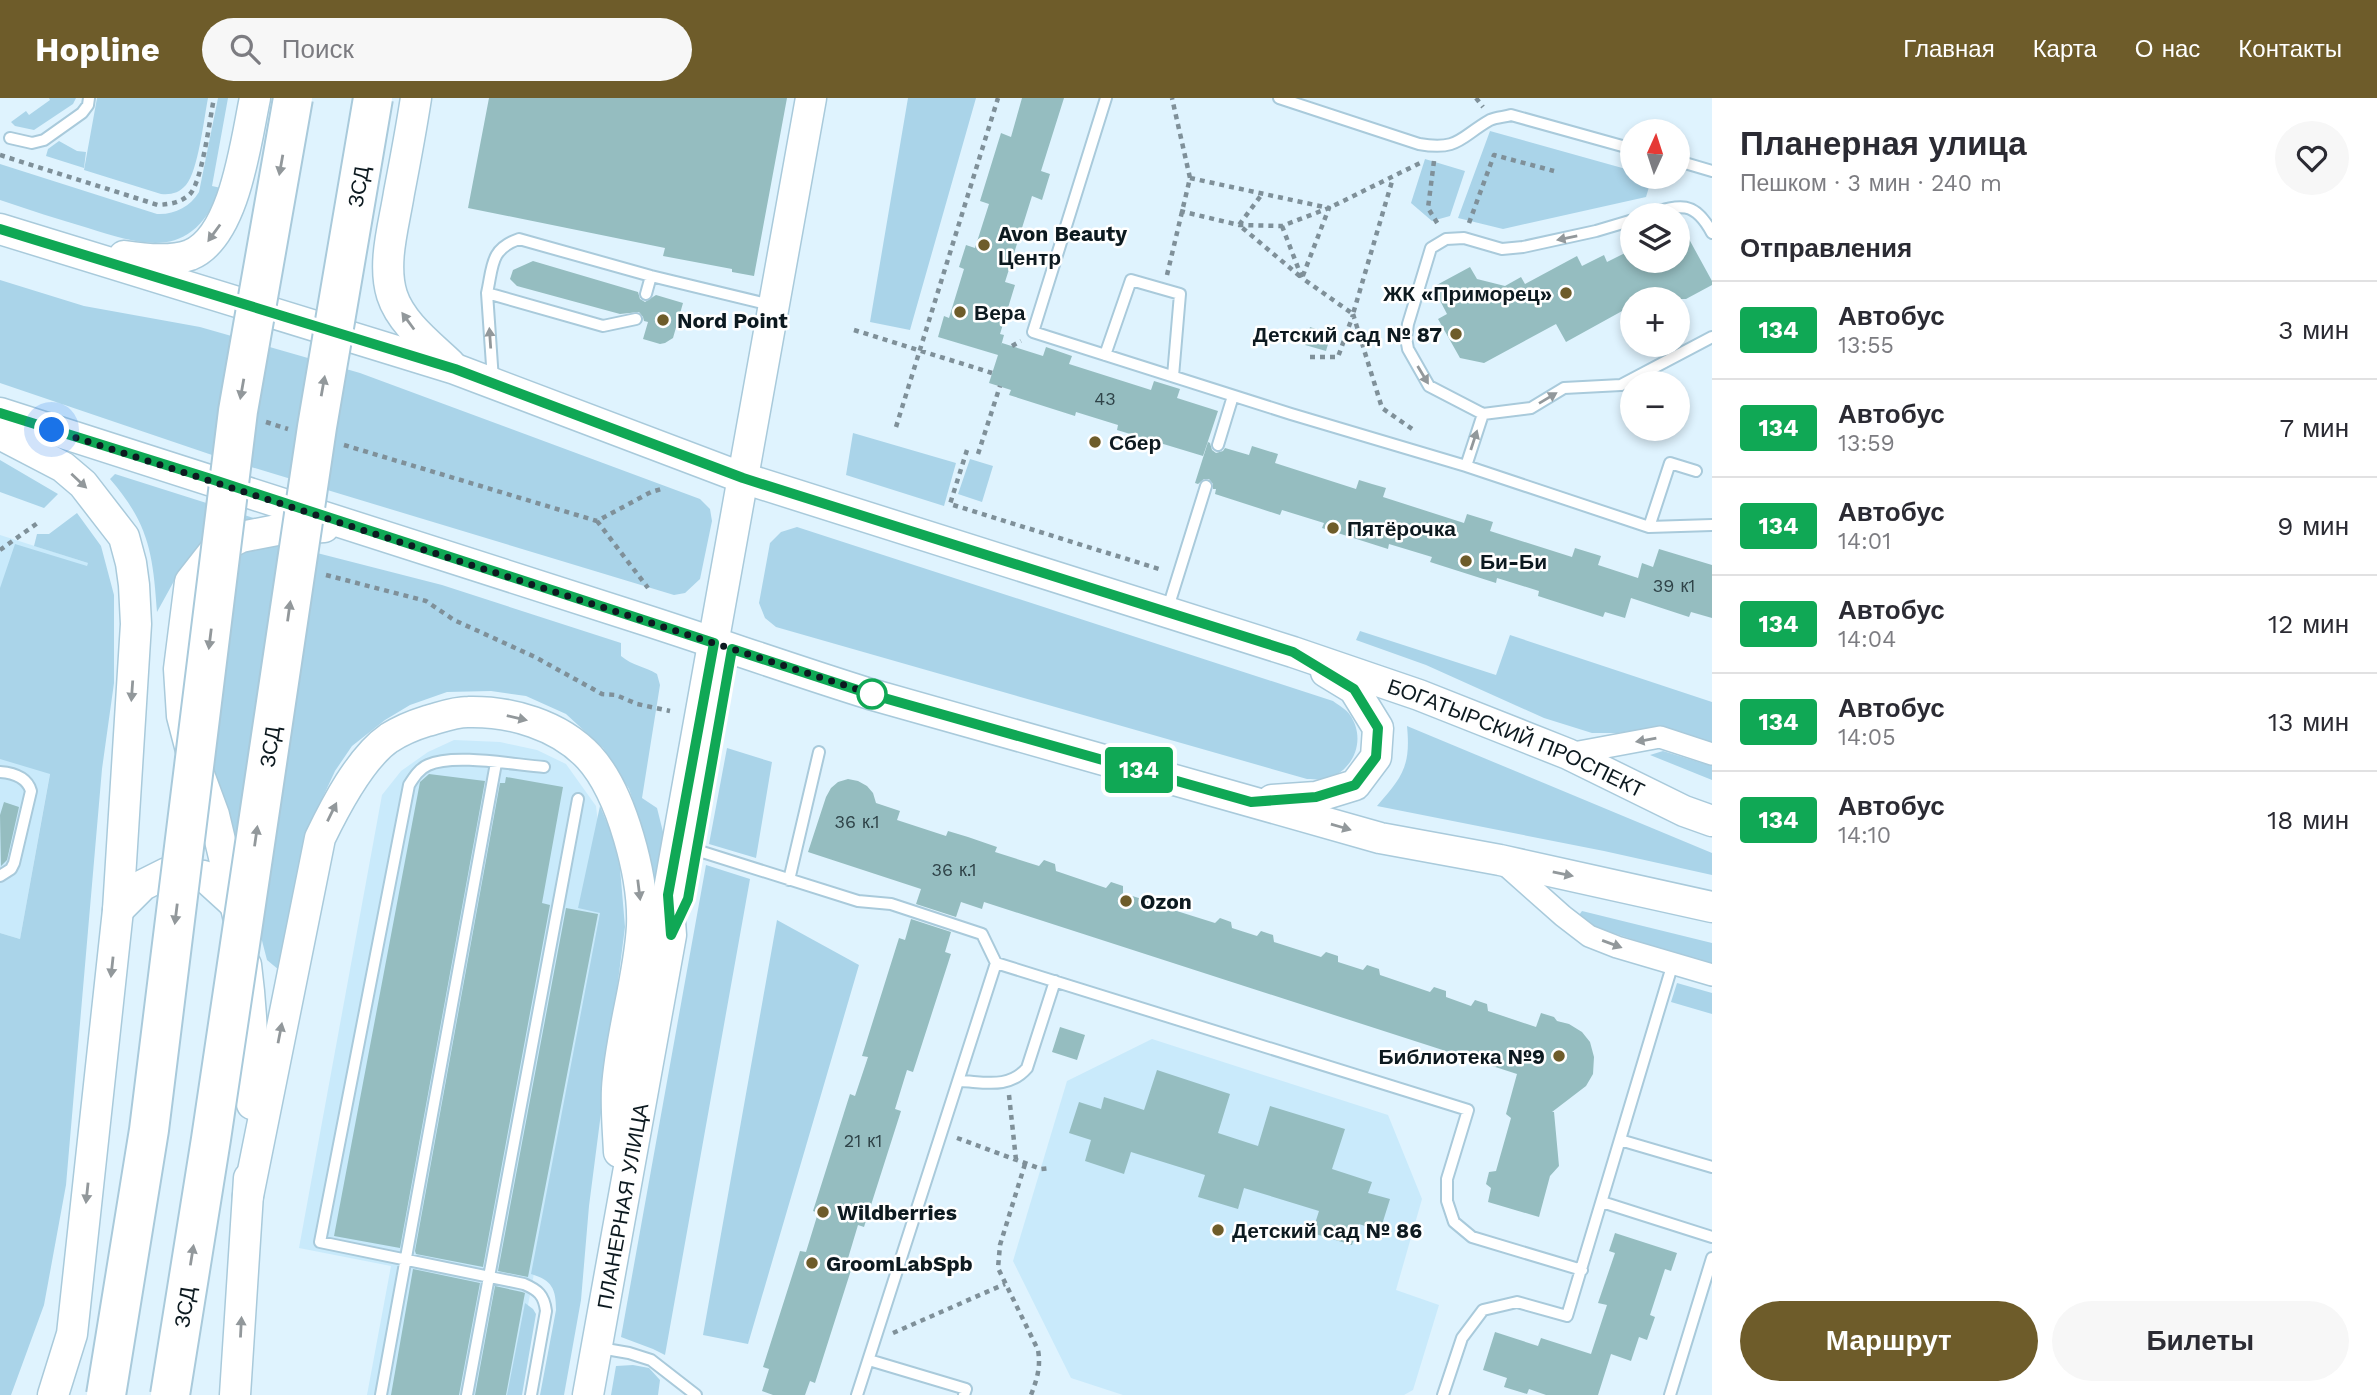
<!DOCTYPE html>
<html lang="ru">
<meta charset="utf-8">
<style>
:root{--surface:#fff;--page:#f7f7f7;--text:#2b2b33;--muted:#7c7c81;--line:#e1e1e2;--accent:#6e5c2a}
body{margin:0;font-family:"Work Sans",sans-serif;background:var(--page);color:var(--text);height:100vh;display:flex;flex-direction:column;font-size:26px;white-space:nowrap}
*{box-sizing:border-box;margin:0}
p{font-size:23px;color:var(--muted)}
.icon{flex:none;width:38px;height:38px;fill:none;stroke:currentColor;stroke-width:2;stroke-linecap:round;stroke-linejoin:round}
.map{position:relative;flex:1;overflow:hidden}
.panel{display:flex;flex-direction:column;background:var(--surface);width:665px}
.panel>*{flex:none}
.badge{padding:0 14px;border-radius:5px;font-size:24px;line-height:46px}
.needle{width:46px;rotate:3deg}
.tools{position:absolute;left:1620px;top:21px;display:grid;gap:14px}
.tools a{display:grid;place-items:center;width:70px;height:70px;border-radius:50%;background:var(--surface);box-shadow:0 4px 10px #0003;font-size:35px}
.you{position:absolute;width:35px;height:35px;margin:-18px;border:5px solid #fff;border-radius:50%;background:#1a73e8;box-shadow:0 0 0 10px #1a73e833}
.map>.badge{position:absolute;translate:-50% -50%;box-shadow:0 0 0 4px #fff}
h2{padding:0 28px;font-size:26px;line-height:63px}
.round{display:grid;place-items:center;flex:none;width:74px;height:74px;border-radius:37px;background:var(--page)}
.headline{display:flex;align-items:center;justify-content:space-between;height:119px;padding:0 28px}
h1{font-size:33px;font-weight:700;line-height:52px}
.action{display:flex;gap:14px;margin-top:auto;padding:14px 28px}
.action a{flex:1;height:80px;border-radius:42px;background:var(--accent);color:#fff;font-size:28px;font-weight:700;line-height:80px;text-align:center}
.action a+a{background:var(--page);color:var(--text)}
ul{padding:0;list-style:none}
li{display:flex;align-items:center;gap:21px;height:98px;padding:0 28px;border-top:2px solid var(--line)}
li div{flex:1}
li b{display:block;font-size:26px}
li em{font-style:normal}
li .badge{min-width:77px;font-weight:700;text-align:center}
header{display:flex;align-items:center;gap:42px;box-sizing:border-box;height:98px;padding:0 35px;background:var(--accent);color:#fff}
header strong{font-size:33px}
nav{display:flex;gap:38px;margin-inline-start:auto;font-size:24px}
.search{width:490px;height:63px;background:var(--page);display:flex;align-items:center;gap:18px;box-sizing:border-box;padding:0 24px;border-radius:38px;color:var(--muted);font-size:26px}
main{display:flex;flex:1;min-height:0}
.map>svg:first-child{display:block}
</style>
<header>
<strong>Hopline</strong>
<div class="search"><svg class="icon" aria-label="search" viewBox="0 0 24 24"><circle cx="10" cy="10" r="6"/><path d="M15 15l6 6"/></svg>Поиск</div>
<nav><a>Главная</a><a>Карта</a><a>О нас</a><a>Контакты</a></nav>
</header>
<main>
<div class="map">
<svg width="1712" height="1297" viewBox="0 0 1712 1297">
<rect width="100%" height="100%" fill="#dff3fe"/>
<!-- built -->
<path fill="#c9eafb" d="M0,437L88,465L20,841L0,835Z
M454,642L500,644L537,652L566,666L596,708L606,795L511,1297H367L391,1168L299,1150L382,697L401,673L428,654Z
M1152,941L1388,1017L1422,1101L1396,1192L1439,1207L1413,1292L1404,1297H1123L1071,1280L1013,1163L1067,983Z"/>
<!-- green -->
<path fill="#aad4e9" d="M49,0H76L73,6L34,32L15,28L11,24L26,13L29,17L50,2Z
M97,0H208C204,20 198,74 186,87C179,95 171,97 161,96L84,72Z
M218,0H228L212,88L221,90C192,162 148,149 88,130C58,121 29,112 0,102V66L157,116C174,117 190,109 199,94Z
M908,0H976L910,232L870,224Z
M1490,33L1633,73V79H1652L1646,99L1503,131L1458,120Z
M59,43L77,53L86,54L84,70L46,58L48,51Z
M1425,61L1465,73L1450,118L1432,123L1411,105Z
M0,182L84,208L200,229L360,275L700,401L710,411L712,423L700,481L685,495L674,497L215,358L0,285Z
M853,335L956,365L944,408L846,377Z
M970,361L993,368L982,404L958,396Z
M0,362L58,396L44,410L0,394Z
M115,376L260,422L207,438L179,474L157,514C153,456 149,426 110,381Z
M77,415L101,448L114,497V585L102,671L66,1087L44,1207L11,1297H0V835L20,841L50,676L0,661V490L15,446L87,468L88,465L34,448L37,436H49Z
M797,429L1333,603C1338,607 1346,611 1350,617C1366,640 1355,671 1329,680C1323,683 1314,681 1307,681L776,529L765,520L759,505L770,445L781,434Z
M278,445L442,487L621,545V558C633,568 644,568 657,576L660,587L642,700L657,710L664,738L656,790L645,738L629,691L603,650L566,616L526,598L491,593L447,594L410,607L385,622L352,648L335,673L316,714L297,776L279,872L267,862L229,716L191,603L230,456Z
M1360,533L1496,577L1510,537L1712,604V646L1658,629L1618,635H1592L1544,620L1426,567L1356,542Z
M1407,628L1712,755V777L1604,753L1377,708C1402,679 1411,669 1407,628Z
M727,650L772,664L756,760L709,746Z
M1663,653L1712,668V682L1650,657Z
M600,708L612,737L620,770L625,829L589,1108L581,1202L564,1297H540L556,1212C556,1191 552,1182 531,1176L600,815L578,810Z
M706,767L750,781L665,1257L653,1251L621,1239Z
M1582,813L1712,845V868L1601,831L1588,825L1579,817Z
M777,822L859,867L748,1246L703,1237Z
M1677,885L1712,895V916L1671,904Z
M525,1205L533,1211L536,1216L522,1297H507Z
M633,1267L649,1270L660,1282L658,1297H611L616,1268Z"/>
<!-- building -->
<path fill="#95bdc0" d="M489,0H787L754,178L732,174V171L663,158L665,150L468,110Z
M1022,0H1064L1041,73L1050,76L1042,102L1032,98L1005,184L1015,187L1000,236L1004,237L1001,248L1002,245L1043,258L1046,249L1072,258L1069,266L1151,292L1154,283L1180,291L1177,300L1218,313L1203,358L1117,332L1118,327L1076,314L1075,318L1009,297L1011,292L989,285L998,257L938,239L944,218L949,220L964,171L959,169L966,147L975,150L989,106L980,103L1001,35L1011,39Z
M1678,121L1712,183V187L1686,201H1633V207L1566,244L1556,226L1484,265L1460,260L1438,221L1447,216L1433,189L1470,169L1477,181L1505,188L1521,179L1525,186L1577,158L1582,168L1604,157L1607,164L1633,151V163H1678Z
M533,163L638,194L640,201L645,204L656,197L683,205L673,240L665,245L660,246L643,241L648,224L644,223L643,219L639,214L620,216L517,188L510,181L513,172Z
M1310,229L1331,236L1326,253L1305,247Z
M1208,344L1210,345L1212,352L1216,355L1223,353L1225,350L1249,357L1252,348L1278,356L1275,365L1356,391L1359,382L1372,386L1386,390L1383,399L1464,425L1467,416L1493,424L1490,433L1572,459L1575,450L1601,458L1598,467L1638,480L1642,465L1653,469L1659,451L1712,467V520L1691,514L1689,519L1631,500L1625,520L1605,514L1603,519L1538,498L1539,493L1497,480L1496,485L1430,464L1432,459L1389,446L1388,451L1322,430L1324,425L1282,412L1280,417L1215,396L1216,391H1213V386L1209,381H1204L1198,386L1195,385Z
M429,676L485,683L400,1150L334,1138L420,684Z
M506,679L563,689L542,805L550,807L483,1169L416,1156L415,1153L500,685H505Z
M848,681L858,683L867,688L873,695L876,705L900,713L897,722L946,738L948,733L968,739L997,749L995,754L1039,768L1044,762L1055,766L1056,773L1106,790L1111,784L1123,788V795L1148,803L1152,798L1164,802V809L1215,825L1220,820L1231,824L1232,830L1257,838L1261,833L1273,837L1274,844L1321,859L1326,854L1338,858V864L1363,872L1367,867L1379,871L1380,877L1430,894L1434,889L1446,893V899L1471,908L1475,902L1487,906L1488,913L1536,929L1541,915L1554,919L1557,923L1569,926L1582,934L1590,944L1594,959L1593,976L1586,988L1552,1014H1554L1559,1068L1550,1078L1539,1119L1488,1104L1491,1090L1486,1086L1489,1074L1496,1073L1511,1020L1506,1016L1517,976L984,804L982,811L961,804L956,819L916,806L921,791L808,754L826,699L831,690L838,684Z
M4,704L19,709L7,762L1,768L0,717Z
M566,810L598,816L528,1179L498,1173Z
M911,821L951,834L945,854L951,856L913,974L907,972L895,1011L901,1013L864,1129L858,1127L846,1167L852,1169L815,1285L810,1283L805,1297H773L762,1293L769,1271L763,1269L800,1153L806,1154L818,1115L813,1113L850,996L855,998L868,959L862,958L899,840L905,842Z
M1060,929L1085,937L1077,962L1052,954Z
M1157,972L1230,996L1218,1035L1258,1048L1270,1008L1345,1031L1332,1071L1372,1084L1368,1095L1390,1101L1380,1133L1359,1126L1352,1147L1312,1135L1319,1113L1244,1090L1238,1111L1198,1099L1205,1077L1131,1054L1124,1076L1085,1063L1091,1042L1069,1035L1079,1004L1101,1011L1104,999L1144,1012Z
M1615,1135L1677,1155L1671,1173L1665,1171L1650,1217L1655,1219L1647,1242L1639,1239L1631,1263L1611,1256L1598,1297H1546L1529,1291L1527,1296L1504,1289L1507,1280L1483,1272L1495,1234L1538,1248L1541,1240L1591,1256L1607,1207L1598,1205L1615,1155L1609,1153Z
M413,1171L480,1185L459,1297H391Z
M495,1188L522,1194L525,1195L524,1200L506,1297H475Z"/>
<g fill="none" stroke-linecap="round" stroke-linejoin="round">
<!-- service casing -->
<g stroke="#a9cadb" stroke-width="14">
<path id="service" d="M1106,0L1033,234L1291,316L1466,368L1649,429L1712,427
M1279,0L1419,46C1459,53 1460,39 1490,22C1496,19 1505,19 1511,17L1633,51
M10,40L32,45L44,42L82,15L88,7L89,0
M1678,63L1712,73
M1647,117C1679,107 1694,101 1712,135
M1633,122L1596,133L1523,149L1502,151L1464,140L1446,141L1431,150L1408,226L1406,240L1408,251L1429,288L1483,316L1531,310L1564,290L1621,287L1712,239
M487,195L493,282
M646,196L651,178
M636,221L603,228L487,195C493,168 490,151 519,141L651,178L771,207
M1105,257L1131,182L1180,196L1173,278
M1218,347L1233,298
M1466,368L1483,316
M1649,429L1670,365L1696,373
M1167,513L1206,388
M0,674C14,675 27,679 31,693L14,765L11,771L0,778
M696,752L858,803L891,806L982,836L996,865
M789,782L819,654
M960,983C985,984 1009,991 1027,970L1055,883
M1620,1042L1712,1069
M1602,1104L1712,1139
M600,1250L629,1255L651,1262L696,1297
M869,1262L966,1291L964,1297
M381,1297L496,665
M467,1297L578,701
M531,1297L546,1213C544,1197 538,1192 524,1186L320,1144L409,687C414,679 419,671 428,667C454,655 515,667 544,669
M857,1297L996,865L1468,1012L1447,1081V1103L1454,1124L1472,1139L1582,1172
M1443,1297L1462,1240L1483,1212L1517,1204L1567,1218L1673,865
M1670,1297L1712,1160"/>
</g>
<!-- minor casing -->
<g stroke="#a9cadb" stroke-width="24">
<path id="minor" d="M1568,656L1660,639L1712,656
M1501,763L1563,818L1589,838L1617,849L1712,877"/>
</g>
<!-- secondary casing -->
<g stroke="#a9cadb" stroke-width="33">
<g id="secondary">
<path d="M416,0C411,32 405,64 399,95C394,127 382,165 392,197C401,225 429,246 450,266"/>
<path id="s1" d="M0,131L455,271L743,380L1293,554L1419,597L1568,656L1684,713L1712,723"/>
<path d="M124,158C143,161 171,164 190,157C235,139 246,42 255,0"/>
<path d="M0,315C214,382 427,450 639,520C717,545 793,572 870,596L1380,740L1500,762L1712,809"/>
<path d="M0,336L63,369L83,386L124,439L131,465L134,487L136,526L118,812L72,1236L53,1297"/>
<path d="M1272,702L1316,699L1355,687L1376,659L1378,630L1354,591L1326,574"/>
<path d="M118,812L143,787L167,775L204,778L237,808"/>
<path d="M238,818L214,717L193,660L182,618L179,571L190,484L215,452L241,439L277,432L324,429"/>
<path d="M246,867C252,913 254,960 252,1006"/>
<path d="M248,1098L320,740C335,709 360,660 389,640C400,633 414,627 427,623C442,619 454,614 468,614C511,613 559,627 589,659C622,695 644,780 642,828C639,882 620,937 617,991C616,1012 618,1033 619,1054"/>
<path d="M235,1297L249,1080"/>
<path id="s2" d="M588,1297L671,837L668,797L811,0"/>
</g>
</g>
<!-- path -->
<path stroke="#7f9099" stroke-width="4.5" stroke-dasharray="5 5" stroke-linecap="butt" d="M1476,0L1483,9
M0,57L158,107C171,106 179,105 189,97C202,86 210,19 214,0
M1434,63L1428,110L1439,128
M1190,80L1329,110L1302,180L1239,127L1262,96
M1180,113L1239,127L1282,128L1329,110L1422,64
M1469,125L1494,57L1554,73
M1282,128L1302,180L1353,216L1393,80
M1167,177L1190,80L1172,0
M1353,216L1382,310L1415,333
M854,232L992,275
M1012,248L1021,243
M1310,259H1338L1353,217
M266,324L288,331
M896,329L998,0
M344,347L597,423L651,394L665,390
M967,352L950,406L1159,471H1162
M978,356L1000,288
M597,423L648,490
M0,452L39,424
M326,477L426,503L454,522L535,559L602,596L616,597L637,606L670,613
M1009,997L1016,1062
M957,1040L1041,1071L1050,1070
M1025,1066L1000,1147L998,1170L1038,1252C1041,1269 1037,1281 1031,1297
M893,1235L1005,1186"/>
<!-- service -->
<use href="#service" stroke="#fff" stroke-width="10"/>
<!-- minor -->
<use href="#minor" stroke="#fff" stroke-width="21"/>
<!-- secondary -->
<use href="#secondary" stroke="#fff" stroke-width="30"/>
<!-- motorway-bridge casing -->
<g stroke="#a9cadb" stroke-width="42" stroke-linecap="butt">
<g id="motorway-bridge">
<path d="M106,1297L149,1032L238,313L293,0"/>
<path id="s3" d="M170,1297L211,1041L317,329L373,0"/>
</g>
</g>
<!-- motorway-bridge -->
<use href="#motorway-bridge" stroke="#fff" stroke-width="38"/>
</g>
<!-- one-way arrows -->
<defs><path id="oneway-solid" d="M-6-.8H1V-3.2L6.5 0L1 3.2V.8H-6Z" transform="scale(1.75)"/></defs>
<g fill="#92989b">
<use href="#oneway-solid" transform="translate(281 67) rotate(100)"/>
<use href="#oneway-solid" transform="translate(214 135) rotate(126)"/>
<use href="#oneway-solid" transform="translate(1567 140) rotate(168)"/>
<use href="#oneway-solid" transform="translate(408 223) rotate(-126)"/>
<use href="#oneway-solid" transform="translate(490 240) rotate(-94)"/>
<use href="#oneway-solid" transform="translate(1423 277) rotate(59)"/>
<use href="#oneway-solid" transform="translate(323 288) rotate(-80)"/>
<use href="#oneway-solid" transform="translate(242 291) rotate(100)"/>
<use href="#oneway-solid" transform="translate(1548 300) rotate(-31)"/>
<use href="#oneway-solid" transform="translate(1474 342) rotate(-72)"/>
<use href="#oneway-solid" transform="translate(79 383) rotate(43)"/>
<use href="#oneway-solid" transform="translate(289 513) rotate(-82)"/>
<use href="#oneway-solid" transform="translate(210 541) rotate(97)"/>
<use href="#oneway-solid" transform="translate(132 593) rotate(94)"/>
<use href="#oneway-solid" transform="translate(517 620) rotate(13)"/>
<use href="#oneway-solid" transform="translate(1646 642) rotate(170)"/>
<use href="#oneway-solid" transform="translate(332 714) rotate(-64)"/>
<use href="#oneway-solid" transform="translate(1341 729) rotate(16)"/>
<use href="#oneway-solid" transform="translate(256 738) rotate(-82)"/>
<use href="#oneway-solid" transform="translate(1563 776) rotate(12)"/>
<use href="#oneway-solid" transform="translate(639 792) rotate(83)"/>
<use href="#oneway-solid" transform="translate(176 816) rotate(97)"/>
<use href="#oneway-solid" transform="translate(1612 846) rotate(20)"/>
<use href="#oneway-solid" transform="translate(112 869) rotate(96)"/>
<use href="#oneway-solid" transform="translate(280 935) rotate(-79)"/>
<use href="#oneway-solid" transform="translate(87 1095) rotate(96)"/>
<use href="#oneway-solid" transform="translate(192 1157) rotate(-81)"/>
<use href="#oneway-solid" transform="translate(241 1229) rotate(-87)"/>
</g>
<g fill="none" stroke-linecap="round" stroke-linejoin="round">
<!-- line casing -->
<g stroke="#fff" stroke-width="16">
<path id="line" d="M0,131L455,271L743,380L1293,554L1354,591L1378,630L1376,659L1355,687L1316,699L1251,704L870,596L732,551L688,801L671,837L668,797L714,545L208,380L0,315"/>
</g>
<!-- line -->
<use href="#line" stroke="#10a855" stroke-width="10"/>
<!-- walk -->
<path stroke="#0d1a20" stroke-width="7" stroke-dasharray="0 12.6" d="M52,332L872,596"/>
</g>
<!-- markers -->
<g fill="#6e5c2a" stroke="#fff" stroke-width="2.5">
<circle cx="984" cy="147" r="7"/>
<circle cx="1566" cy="195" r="7"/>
<circle cx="960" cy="214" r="7"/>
<circle cx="663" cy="222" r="7"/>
<circle cx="1456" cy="236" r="7"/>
<circle cx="1095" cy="344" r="7"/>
<circle cx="1333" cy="430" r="7"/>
<circle cx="1466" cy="463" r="7"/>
<circle cx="1126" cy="803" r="7"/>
<circle cx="1559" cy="958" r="7"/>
<circle cx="823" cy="1114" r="7"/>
<circle cx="1218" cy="1132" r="7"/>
<circle cx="812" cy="1165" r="7"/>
</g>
<circle fill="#fff" stroke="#10a855" stroke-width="3.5" cx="872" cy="596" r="14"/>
<g text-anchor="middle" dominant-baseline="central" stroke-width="5" stroke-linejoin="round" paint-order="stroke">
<!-- number labels -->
<g font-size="18" fill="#2f4348">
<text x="1105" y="300">43</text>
<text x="1674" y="487">39 к1</text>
<text x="857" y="723">36 к.1</text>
<text x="954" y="771">36 к.1</text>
<text x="863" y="1042">21 к1</text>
</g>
<!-- street labels -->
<g font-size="21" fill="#0d1a20" stroke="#fff">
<text stroke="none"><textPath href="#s3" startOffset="1223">ЗСД</textPath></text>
<text stroke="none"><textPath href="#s1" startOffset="1600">БОГАТЫРСКИЙ ПРОСПЕКТ</textPath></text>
<text stroke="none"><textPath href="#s3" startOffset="656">ЗСД</textPath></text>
<text stroke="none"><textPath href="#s2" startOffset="192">ПЛАНЕРНАЯ УЛИЦА</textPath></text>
<text stroke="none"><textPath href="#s3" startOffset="89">ЗСД</textPath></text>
</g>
<!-- poi labels -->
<g font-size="21" font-weight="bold" fill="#0d1a20" stroke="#fff" text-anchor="start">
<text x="998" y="135">Avon Beauty<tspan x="998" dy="24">Центр</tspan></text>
<text x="1552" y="195" text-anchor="end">ЖК «Приморец»</text>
<text x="974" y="214">Вера</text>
<text x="677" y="222">Nord Point</text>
<text x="1442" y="236" text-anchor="end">Детский сад № 87</text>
<text x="1109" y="344">Сбер</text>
<text x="1347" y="430">Пятёрочка</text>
<text x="1480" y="463">Би-Би</text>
<text x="1140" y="803">Ozon</text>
<text x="1545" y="958" text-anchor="end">Библиотека №9</text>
<text x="837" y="1114">Wildberries</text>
<text x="1232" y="1132">Детский сад № 86</text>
<text x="826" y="1165">GroomLabSpb</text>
</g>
</g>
</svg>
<div class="tools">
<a><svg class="needle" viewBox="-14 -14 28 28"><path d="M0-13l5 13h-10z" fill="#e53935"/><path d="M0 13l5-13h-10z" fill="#7c7c81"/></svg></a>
<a><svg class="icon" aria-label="layers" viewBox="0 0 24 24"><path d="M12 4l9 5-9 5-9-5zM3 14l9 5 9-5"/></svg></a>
<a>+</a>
<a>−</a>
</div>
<div class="you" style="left:52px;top:332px"></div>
<b class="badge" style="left:1139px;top:672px;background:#10a855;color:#fff">134</b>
</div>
<section class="panel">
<div class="headline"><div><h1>Планерная улица</h1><p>Пешком · 3 мин · 240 m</p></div><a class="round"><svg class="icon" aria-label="heart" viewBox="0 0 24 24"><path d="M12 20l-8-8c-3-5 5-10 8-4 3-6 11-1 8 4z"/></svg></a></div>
<h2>Отправления</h2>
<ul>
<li><span class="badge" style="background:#10a855;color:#fff">134</span><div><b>Автобус</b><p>13:55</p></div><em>3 мин</em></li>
<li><span class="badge" style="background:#10a855;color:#fff">134</span><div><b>Автобус</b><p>13:59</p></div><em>7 мин</em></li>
<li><span class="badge" style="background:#10a855;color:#fff">134</span><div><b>Автобус</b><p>14:01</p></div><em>9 мин</em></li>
<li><span class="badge" style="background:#10a855;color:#fff">134</span><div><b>Автобус</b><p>14:04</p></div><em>12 мин</em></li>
<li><span class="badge" style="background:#10a855;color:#fff">134</span><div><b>Автобус</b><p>14:05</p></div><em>13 мин</em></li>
<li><span class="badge" style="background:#10a855;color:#fff">134</span><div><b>Автобус</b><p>14:10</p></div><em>18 мин</em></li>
</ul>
<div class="action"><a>Маршрут</a><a>Билеты</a></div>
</section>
</main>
